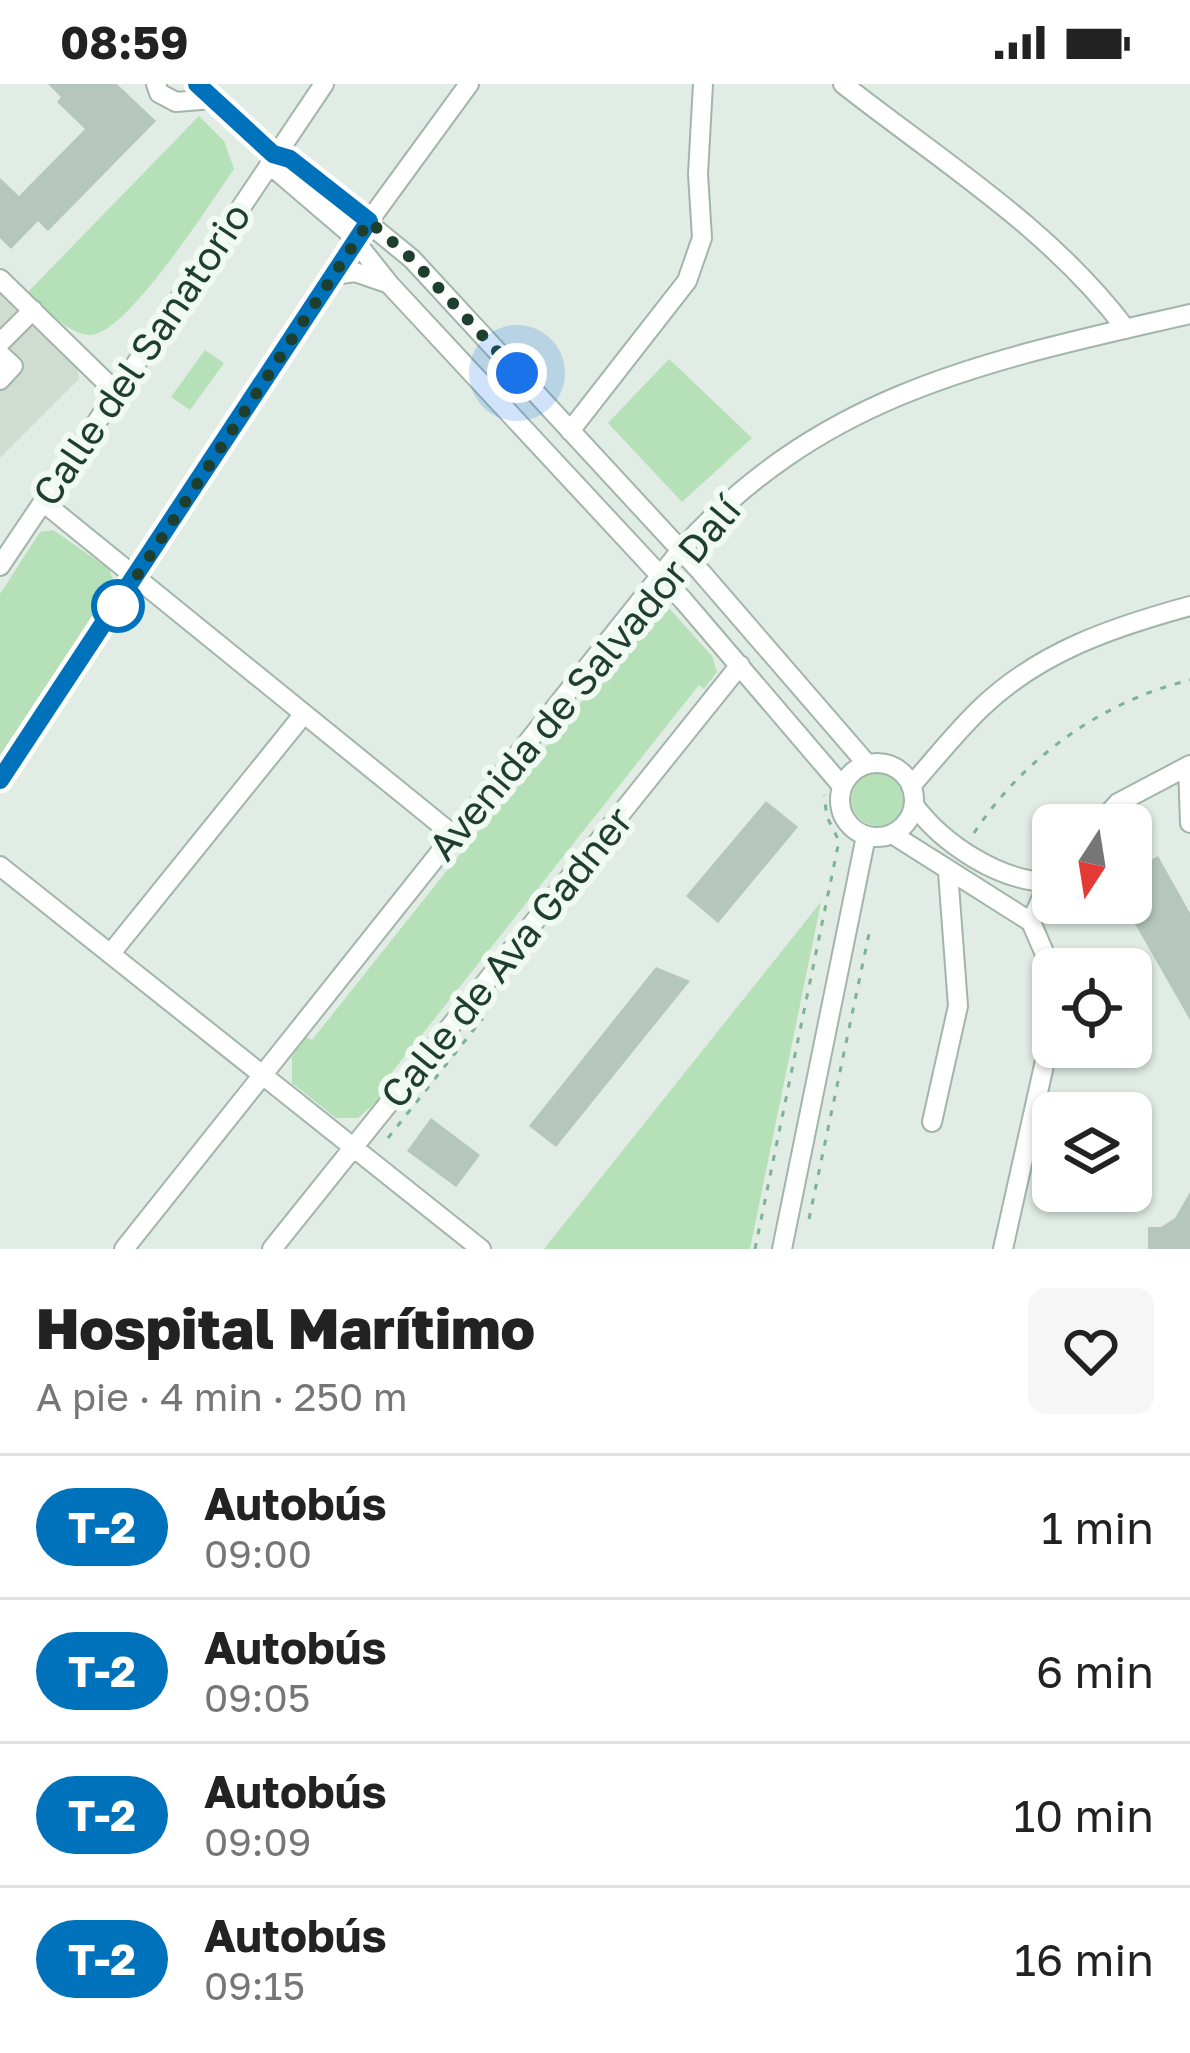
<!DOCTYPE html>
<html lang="es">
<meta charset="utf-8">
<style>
:root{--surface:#fff;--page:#f6f6f6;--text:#222;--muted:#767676;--line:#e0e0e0}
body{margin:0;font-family:"Golos Text",sans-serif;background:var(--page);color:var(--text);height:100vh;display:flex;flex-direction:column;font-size:45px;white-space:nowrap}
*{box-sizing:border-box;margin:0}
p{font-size:39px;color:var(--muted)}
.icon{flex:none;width:66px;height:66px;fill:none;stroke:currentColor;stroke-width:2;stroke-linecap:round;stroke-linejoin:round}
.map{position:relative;height:1165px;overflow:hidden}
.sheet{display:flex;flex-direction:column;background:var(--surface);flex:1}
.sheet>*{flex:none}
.badge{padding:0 24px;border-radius:39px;font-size:42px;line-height:78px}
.needle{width:78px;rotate:192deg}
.buttons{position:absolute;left:1032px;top:720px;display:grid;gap:24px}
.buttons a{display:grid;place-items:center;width:120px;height:120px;border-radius:18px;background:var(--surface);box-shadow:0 3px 9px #0004;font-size:60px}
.you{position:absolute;width:60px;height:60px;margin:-30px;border:9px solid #fff;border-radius:50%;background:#1a73e8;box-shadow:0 0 0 18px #1a73e833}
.map>.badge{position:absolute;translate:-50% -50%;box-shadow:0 0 0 6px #fff}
.round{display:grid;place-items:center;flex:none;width:126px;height:126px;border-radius:18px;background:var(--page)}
.overview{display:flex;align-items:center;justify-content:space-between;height:204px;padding:0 36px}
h1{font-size:57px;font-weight:800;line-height:90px}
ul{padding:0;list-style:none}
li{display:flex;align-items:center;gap:36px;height:144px;padding:0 36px;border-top:3px solid var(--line)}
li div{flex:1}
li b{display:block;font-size:45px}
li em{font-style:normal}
li .badge{min-width:132px;font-weight:700;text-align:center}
.status{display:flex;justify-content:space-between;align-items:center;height:84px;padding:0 60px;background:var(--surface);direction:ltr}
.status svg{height:33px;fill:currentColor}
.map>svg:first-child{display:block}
</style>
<div class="status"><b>08:59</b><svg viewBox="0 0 49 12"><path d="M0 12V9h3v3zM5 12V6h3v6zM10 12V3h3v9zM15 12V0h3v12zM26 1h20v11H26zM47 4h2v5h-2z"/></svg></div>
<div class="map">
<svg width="1190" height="1165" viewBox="0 0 1190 1165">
<rect width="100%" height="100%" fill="#e0ece4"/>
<!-- built -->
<path fill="#cedcd2" d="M0,208L77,280L79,295L0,374Z"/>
<!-- green -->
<path fill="#b6e0b7" d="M199,32L224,57L234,85C212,116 125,254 89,251C66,249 45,223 28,208Z
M205,266L224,279L190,326L171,313Z
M669,275L752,354L682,418L608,339Z
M53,446L109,485L115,501L0,678V510L40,448Z
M659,522H667L712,572L717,588L704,605L699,601L378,1006L382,1013L358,1034H336L292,999V973L304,952L312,956L650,532L647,526Z
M851 715a27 27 0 1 1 54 0a27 27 0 1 1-54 0Z
M821,818L750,1165H544Z"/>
<!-- building -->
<path fill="#b5c7bc" d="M48,0H117L156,37L48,147L38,137L11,165L0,154V94L19,112L85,45L57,18L61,13Z
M766,717L798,743L718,839L686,812Z
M1158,772L1190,829V936L1123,819H1131V787Z
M656,883L690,897L556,1063L529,1042Z
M431,1034L480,1071L456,1103L407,1067Z
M1190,1108V1165H1148V1143H1161L1175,1134Z"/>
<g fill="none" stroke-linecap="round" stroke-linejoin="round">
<!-- minor casing -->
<g stroke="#a2b5aa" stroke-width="22">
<path id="minor" d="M156,0L159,9L176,18L213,15
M197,0L273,70L290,75L412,175L701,488L867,680
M843,0C941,77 1051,145 1126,245
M273,70L277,87L347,147L391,202L683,516L842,702
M334,191L355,188L387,199
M0,195L116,308
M0,259L33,226
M0,270L13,282L0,296
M570,347L687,197L702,154L698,90L703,0
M43,418L451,749
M0,482L324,0
M840 716a37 37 0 1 1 74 0a37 37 0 1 1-74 0Z
M1188,682L1190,739
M0,696L369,137L469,0
M911,702C934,676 956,648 981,624C1039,568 1113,543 1190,522
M914,721C943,760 999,797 1048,798
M1098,741L1118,719L1190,681
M892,750L1031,838
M0,782L481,1165
M1051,793L1031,838L1053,889
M111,869L303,631
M932,1038L958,922L948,788
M124,1165L680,467C823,307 991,276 1190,230
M272,1165L740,581
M782,1165L866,752
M1003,1165L1053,941"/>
</g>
<!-- path -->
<path stroke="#7db395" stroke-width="3" stroke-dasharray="6 9" stroke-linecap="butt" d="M974,749C1024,673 1103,617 1190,596
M388,1054L483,934
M809,1135L870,845
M755,1165L839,757L827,733L824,711"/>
<!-- minor -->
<use href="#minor" stroke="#fff" stroke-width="18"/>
</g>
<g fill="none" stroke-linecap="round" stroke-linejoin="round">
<!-- line casing -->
<g stroke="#fff" stroke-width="27">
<path id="line" d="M0,696L369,137L290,75L273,70L197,0"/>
</g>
<!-- line -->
<use href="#line" stroke="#0072bc" stroke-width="18"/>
<!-- walk -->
<path stroke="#1f3f2e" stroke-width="12" stroke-dasharray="0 21.6" d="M118,522L110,533L369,137L412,175L517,289"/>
</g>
<!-- markers -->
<circle fill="#fff" stroke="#0072bc" stroke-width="6" cx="118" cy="522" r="24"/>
<g text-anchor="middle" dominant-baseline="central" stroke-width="12" stroke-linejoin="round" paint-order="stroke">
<!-- street labels -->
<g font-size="39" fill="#1f3f2e" stroke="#f1f9f3">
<text transform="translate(141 270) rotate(-56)">Calle del Sanatorio</text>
<text transform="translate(584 594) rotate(-50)">Avenida de Salvador Dalí</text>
<text transform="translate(506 873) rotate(-51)">Calle de Ava Gadner</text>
</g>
</g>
</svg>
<div class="buttons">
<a><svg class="needle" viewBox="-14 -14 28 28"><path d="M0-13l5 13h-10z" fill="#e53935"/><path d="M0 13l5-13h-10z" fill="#767676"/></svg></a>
<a><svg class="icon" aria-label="locate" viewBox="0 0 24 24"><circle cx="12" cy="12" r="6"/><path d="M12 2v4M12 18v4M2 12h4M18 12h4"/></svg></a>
<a><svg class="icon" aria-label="layers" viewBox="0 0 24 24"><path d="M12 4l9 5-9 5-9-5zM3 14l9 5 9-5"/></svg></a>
</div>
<div class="you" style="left:517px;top:289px"></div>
</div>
<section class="sheet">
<div class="overview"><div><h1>Hospital Marítimo</h1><p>A pie · 4 min · 250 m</p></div><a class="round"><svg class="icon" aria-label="heart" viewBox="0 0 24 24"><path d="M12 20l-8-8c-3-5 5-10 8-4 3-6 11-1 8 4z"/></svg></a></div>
<ul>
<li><span class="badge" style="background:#0072bc;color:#fff">T-2</span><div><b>Autobús</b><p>09:00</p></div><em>1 min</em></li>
<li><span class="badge" style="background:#0072bc;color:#fff">T-2</span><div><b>Autobús</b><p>09:05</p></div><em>6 min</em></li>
<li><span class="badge" style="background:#0072bc;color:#fff">T-2</span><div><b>Autobús</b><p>09:09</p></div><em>10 min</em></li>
<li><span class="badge" style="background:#0072bc;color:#fff">T-2</span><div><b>Autobús</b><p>09:15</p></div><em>16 min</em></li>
</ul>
</section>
